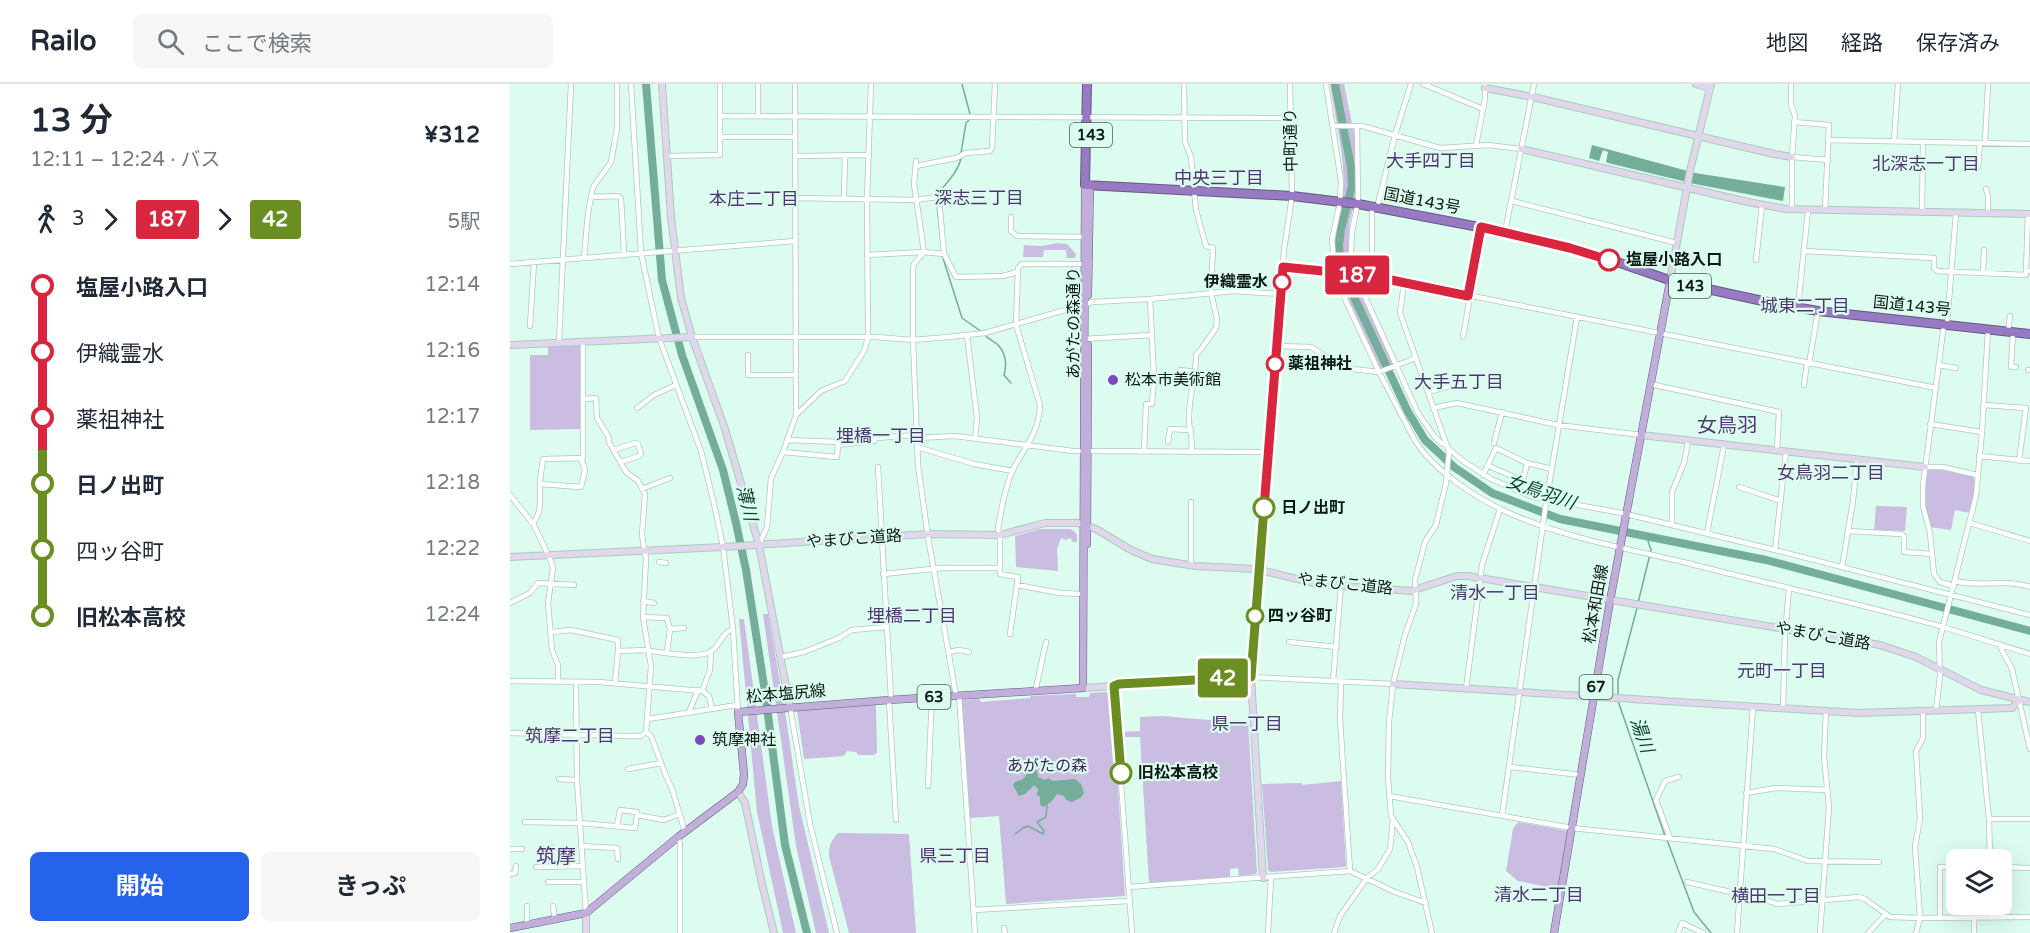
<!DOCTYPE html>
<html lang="ja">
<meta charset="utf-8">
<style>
:root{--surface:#fff;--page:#f6f6f7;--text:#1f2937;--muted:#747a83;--line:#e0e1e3;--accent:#2563eb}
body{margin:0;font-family:"Varela Round","Noto Sans JP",sans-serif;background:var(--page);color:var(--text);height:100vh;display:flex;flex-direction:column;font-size:22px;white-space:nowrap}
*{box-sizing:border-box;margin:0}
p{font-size:20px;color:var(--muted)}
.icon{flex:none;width:33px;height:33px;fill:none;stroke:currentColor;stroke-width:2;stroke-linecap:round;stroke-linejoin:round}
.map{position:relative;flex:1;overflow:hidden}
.panel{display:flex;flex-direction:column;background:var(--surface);width:510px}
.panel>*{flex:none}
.badge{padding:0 12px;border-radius:4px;font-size:21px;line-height:39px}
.tools{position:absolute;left:1436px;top:765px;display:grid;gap:12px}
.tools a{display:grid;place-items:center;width:66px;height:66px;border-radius:9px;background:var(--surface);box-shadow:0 6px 24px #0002;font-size:30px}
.map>.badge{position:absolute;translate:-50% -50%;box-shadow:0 0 0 3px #fff}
.legs{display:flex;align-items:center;gap:9px;height:66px;padding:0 30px;font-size:20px}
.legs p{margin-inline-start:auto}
.summary{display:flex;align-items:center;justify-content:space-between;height:102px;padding:0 30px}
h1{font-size:33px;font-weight:700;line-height:45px}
.action{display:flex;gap:12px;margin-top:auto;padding:12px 30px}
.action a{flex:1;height:69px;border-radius:9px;background:var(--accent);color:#fff;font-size:24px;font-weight:700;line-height:69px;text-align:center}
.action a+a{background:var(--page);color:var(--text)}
ul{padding:0 30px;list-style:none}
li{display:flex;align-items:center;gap:21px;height:66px;font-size:22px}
li i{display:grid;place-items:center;width:9px;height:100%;margin:0 8px;background:currentColor}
li i::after{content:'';width:15px;height:15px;margin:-8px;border:4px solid;border-radius:50%;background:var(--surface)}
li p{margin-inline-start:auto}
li:first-child i{background:linear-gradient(#0000 50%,currentColor 0)}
li:last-child i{background:linear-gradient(currentColor 50%,#0000 0)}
header{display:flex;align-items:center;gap:36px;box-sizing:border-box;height:84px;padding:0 30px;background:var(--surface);border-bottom:2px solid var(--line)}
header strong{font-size:28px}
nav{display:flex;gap:33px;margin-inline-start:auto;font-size:21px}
.search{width:420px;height:54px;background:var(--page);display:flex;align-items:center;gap:15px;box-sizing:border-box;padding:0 21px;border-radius:9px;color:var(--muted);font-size:22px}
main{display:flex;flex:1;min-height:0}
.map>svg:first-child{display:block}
</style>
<header>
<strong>Railo</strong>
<div class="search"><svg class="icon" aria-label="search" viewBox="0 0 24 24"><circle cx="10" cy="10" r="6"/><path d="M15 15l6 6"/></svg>ここで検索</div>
<nav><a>地図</a><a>経路</a><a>保存済み</a></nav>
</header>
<main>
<section class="panel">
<div class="summary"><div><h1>13 分</h1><p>12:11 – 12:24 · バス</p></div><b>¥312</b></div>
<div class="legs"><svg class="icon" aria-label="walk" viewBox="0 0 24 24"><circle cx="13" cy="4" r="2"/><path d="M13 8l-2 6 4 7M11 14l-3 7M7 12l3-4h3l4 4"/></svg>3<svg class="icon" aria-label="forward" viewBox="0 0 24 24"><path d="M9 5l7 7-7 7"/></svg><b class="badge" style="background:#d7263d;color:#fff">187</b><svg class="icon" aria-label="forward" viewBox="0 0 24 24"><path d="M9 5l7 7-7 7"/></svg><b class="badge" style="background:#6b8e23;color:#fff">42</b><p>5駅</p></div>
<ul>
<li><i style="color:#d7263d"></i><b>塩屋小路入口</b><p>12:14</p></li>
<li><i style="color:#d7263d"></i><span>伊織霊水</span><p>12:16</p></li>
<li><i style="color:#d7263d"></i><span>薬祖神社</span><p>12:17</p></li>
<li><i style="color:#6b8e23"></i><b>日ノ出町</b><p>12:18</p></li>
<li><i style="color:#6b8e23"></i><span>四ッ谷町</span><p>12:22</p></li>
<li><i style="color:#6b8e23"></i><b>旧松本高校</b><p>12:24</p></li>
</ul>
<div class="action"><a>開始</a><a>きっぷ</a></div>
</section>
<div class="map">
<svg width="1520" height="849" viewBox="0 0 1520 849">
<rect width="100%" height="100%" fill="#dbfcef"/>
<!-- green -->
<path fill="#cabde1" d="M820,0H824L839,83L840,101L829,144L828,177L839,206L876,284L871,286L838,214L828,186L825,156L834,99L832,71Z
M827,0H834L845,55L847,75L846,114L840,137L838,172L843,192L883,281L878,284L834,188L830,159L832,145L841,118L845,95L839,50L828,11Z
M548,159L557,160L566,170L565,174H557L556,166H534L533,173H513L514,161L531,162Z
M70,261L71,345L20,346V271H38V262Z
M1418,386H1431L1463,392C1468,403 1463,417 1460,429L1445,426L1441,446L1420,443C1414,424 1411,405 1418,386Z
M1366,422L1397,423L1395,447L1364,446Z
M530,445H561L567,450V458H563L560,454L556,456L551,454L547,465L548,487L506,483L505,452Z
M253,530H258L274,620L289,722L319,849H306L286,762Z
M229,535H234L262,742L286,849H273L247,728Z
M596,608L602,612L615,812L496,820L489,732L460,734L451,616L469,615L471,618L520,614L521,612L566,610V613H579L580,609Z
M366,621L367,669L364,671H348L346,668L337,667L334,672L294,675L287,626Z
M652,632L712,637L738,636L747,788L745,790L729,792L728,784L720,785V793L639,799L630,653H610V648L630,647V633Z
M831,697L836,782L834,783L760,788L758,786L752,700L792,699V701Z
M1008,738L1058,747L1048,805L1008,797L996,787L1003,745Z
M328,749L399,750L406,849H339L319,772C319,762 321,756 328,749Z"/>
<!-- water -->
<path fill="#74ad99" d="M1082,61L1185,89L1275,103L1273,117L1185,100L1098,79L1096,78L1098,68L1093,66L1089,77L1079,74Z
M521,685L527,687L528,693L535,696L538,694L543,697L565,695L571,700L574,709L570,714L562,718L556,716L554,712L547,710L541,718L533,723L530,720V713L526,710L529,706L524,701L515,710L509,712L503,701L505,698L513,695Z"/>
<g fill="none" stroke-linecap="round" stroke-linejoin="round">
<!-- stream -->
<path stroke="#74ad99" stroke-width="1.5" d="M452,0L460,30
M451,69L456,39L460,35
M431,157L426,112C435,100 448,89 451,74
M432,171L452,234L472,248
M475,251C479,256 484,257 488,261C496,269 497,281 494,291L501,299
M1128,519L1141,466L1136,451
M1108,613V596L1127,524
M1108,617L1155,752
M505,750L513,744L518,742L533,750L534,747L527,738L536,733L537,721
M1157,756L1184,828L1201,849"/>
<!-- river -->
<path stroke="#74ad99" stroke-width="8" d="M136,0L152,196L172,271L213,386L226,439L236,486L255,608L275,761L297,849
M825,0L841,83L842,102L831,145L829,161L830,176L836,196L898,328L915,356L944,383L982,409L1050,435L1256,476L1520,547"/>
<!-- street casing -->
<g stroke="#abcabe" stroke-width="6">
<path id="street" d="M121,0L131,169L149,254L191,367L205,424L213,463L223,545L228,628
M285,0L286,331
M674,0L675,58L681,73L686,126L696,162L703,164L701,209L707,235L706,244L692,264L686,271C686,292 679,312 679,333C678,345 684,355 681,367
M816,0L831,97L830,118L822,156L825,189L835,215L869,288L903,353C922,387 970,417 1006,432C1060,455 1120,465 1177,479C1262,501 1348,519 1433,543C1462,552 1491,561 1520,570
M913,0L973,25
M1281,0V20L1285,32L1282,73V125
M210,32L781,34
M248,32V0
M1284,38L1319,41L1315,126
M823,42H852L930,64L978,61L1011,65
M847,42L848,117L842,148L841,168L845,191L908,329L924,352L931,359L937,361
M885,51L901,0
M210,53H285
M1319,56L1520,60
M1384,57L1388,0
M1475,59L1478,0
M966,61L975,15V0
M157,72L210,71V0
M285,72L359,71
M1282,73L1318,76
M406,77L404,100L414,168L404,180L403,185V256L408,381L418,453L446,611
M406,82L446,74L456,69L480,67L482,64L485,0
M1461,82L1468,83L1470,59
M1476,105L1478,112V130
M81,113L108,112L111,114L114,170
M285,114L406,116L427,113L429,114L434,170L446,193L493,192L507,188
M334,115L335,71
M1002,117L1167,159
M867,124L885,51
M1412,129L1413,58
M501,133V147L507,152L577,153
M995,148L1024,0
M1294,167L1424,174V184L1427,187L1516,191V187H1520
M357,171L414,168L434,170
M74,174L78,129L83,103L101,78L107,45V0
M1246,176L1252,121
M0,180L285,157
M773,183L862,192L1426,304
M1516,187L1518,130
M1473,189L1474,166
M862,192V123
M894,199L890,229L939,368L936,399L926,441L915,458L905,496L906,520L895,551L883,600L879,638L878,694L881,732L898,758L907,783L922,849
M958,212L971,144
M1288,223L1298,126
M1434,240L1413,401V422L1420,449L1424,490L1430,498L1444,502
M1437,241L1446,129
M20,242L24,178
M1498,248L1500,232
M1503,249L1501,283H1506
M457,251L467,334L465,355
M182,253H366L403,256L438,253L475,249L583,218L640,215L724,207L771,210
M953,253L960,213
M573,255L642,251
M49,258L61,0
M767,262L801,263L834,284L869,288L906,274
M238,271V291H286
M1299,280L1308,227
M1429,281L1446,284
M670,286L686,288
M1518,286H1520
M1140,300L1269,328L1267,367
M1294,301L1297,279
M918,308L939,302
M1474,321L1516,324L1509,377
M127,324L144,311L166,301
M923,324L947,319L1048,341L1131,351
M1420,340L1472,348
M407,354L445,352L563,367L758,368L774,166L782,112L780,0
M277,356L329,358
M658,358L660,345L681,346
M984,359L992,328
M407,363L464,380L503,387
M939,365L953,377L981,395L1023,413L1112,429L1265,466L1520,531
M104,366L125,359L128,360L131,370L129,372L111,378
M634,367L636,320H642L644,295L640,215
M273,368L327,373L328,361L364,357L366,354L407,351
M1469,372L1520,377
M979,382L1013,397L1017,379
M368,383L381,615
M1415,383H1433L1467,391
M973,391L986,364L1017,379L1042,385
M30,400L71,403L75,386L71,374
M1229,403L1271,417
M132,405L160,394
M0,411L24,441L40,475L43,484L38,519L42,566L48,581V596
M23,439C33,427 29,416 30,401C30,392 32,384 33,375L73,374V257
M1460,439L1520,457
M1162,441V408L1174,379L1178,357
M1338,447L1391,450L1394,452V468L1422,470
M1197,449L1214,361
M249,461L257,443L261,394L273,368L286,331L311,307L335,297L354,267L358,254L357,115L361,0
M1265,466L1276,368
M149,478L156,479
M681,481V418
M1332,483L1343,417L1347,376
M373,490L432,484H490
M1445,497C1472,504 1495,494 1520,503
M507,501L550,509L573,510
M133,517L144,519
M0,519L20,509L28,499L64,501
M133,533L157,534L160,545
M41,548L61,546L108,556V567L139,566
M500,550L508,493L490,490V451L488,445C491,426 494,408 501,390C512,365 529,351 530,321L506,241L508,184L512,180H576
M779,558L827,563
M1490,561C1493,571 1498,576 1502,585L1520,665
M140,567C154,568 193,577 204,565C212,557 212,549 223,545
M157,568L160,545L174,544
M438,568L449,566L459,568
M271,573L294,568L329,554L342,546L377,543
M741,593L750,486
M0,597L89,598L192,607L199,612L202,625
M823,597L831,502
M66,598L67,696L76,829
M831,598L830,635L840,787
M105,599L108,567
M526,604L536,558
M956,605L972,481L990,425
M192,607L200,586L201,568
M449,611L465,849
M379,616L386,736
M280,623L300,740L327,849
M1273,625L1275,550L1279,505
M1468,626L1479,735L1480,776
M1426,627L1430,592L1429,558L1466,412L1472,348L1478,246
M179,628L188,606
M138,635L227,621
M136,648L141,652L156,692L162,705L175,748
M0,649L117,652H131L136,648L141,582L133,533L136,475L132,451L135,410L128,397L116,388L99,358L98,352L87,334L86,314L74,315
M1000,683L1071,691
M118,685L151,679
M49,695L67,696
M418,702L422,613
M1236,709L1266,704L1317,706
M879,712L1062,744L1264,765L1298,777L1369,778
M992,732L1036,419L1067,233
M1479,735H1520
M15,738L70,739L125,744L127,731L154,736L170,730
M107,742L110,726L127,728V731
M168,753L170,760V849
M1160,754L1146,716L1155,697L1169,693
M71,762L107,764L108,775
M0,765H12
M26,783L72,782
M41,783L42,763
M1491,783L1520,784
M0,790L5,789L6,782
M38,798H73
M1177,798L1229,810L1250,814L1267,820L1349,813L1355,815L1380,833L1410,834L1520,833
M618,803L840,787L885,808L916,819
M43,822L45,836
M463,826L618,817
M1430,834V783H1446
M1464,834V849
M1481,834V820
M17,841V822
M494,844L495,849
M622,849L604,602L609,600L741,593L883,600
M758,849L761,793
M824,849L830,832L857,794L868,785L880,765L883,736
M1168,849L1172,839L1193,849
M1227,849L1243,623
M1310,849L1319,723L1314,672L1316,627
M1358,849L1375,831
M1406,849L1410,834L1405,762L1410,735L1406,667L1413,654V627"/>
</g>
<!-- secondary casing -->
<g stroke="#abcabe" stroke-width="8">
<path id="secondary" d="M152,0L161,133L171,214L182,253L215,345L249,461L280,623
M1186,0L1200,4
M975,4L1023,13L1264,70L1282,73
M1011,65L1238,118L1276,125L1520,130
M1160,197L1180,87L1201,0
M0,261L182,253
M1131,351L1415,383
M0,473L213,463L418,450L490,451L535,439H568L586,445L621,466L642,475L685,482L746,485L807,500L901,507L947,492H958L1370,561L1406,573L1471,606L1520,618
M750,486L758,368
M741,593L753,794
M883,600L1348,629L1502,624L1509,616
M573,604L604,602
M228,708L235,719L252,800L264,849
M76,849V829"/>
</g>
<!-- primary casing -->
<g stroke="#675884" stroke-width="8">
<path id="primary" d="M578,211L580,101
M577,460L578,261
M0,844L76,829L168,753L228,708L233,700L234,690L228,628L379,616L573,604L575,101
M1044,849L1100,517L1160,197"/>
</g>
<!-- highway casing -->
<g stroke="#675884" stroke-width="10">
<path id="highway" d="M577,0L575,101L782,112L848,120L995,148L1081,169L1165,198L1262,219L1308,227L1520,250"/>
</g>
<!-- street -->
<use href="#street" stroke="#fff" stroke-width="4.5"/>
<!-- secondary -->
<use href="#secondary" stroke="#e0d7ec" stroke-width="6"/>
<!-- primary -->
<use href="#primary" stroke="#c1afda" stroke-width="7"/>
<!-- highway -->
<use href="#highway" stroke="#977ac1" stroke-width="8"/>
</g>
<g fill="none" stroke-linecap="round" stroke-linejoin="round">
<!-- line-1 casing -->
<g stroke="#fff" stroke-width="14">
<path id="line-1" d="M754,424L773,183L862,192L958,212L971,143L1060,164L1099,176"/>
</g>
<!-- line-2 casing -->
<g stroke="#fff" stroke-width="14">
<path id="line-2" d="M611,689L604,602L609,600L741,593L754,424"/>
</g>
<!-- line-1 -->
<use href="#line-1" stroke="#d7263d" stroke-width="9"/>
<!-- line-2 -->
<use href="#line-2" stroke="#6b8e23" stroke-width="9"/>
</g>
<!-- markers -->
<g fill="#fff" stroke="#d7263d" stroke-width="3">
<circle cx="1099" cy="176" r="10"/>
<circle cx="772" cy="198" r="8"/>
<circle cx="765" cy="280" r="8"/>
</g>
<g fill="#7d46bd" stroke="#dbfcef" stroke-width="2">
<circle cx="603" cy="296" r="6"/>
<circle cx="190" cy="656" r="6"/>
</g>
<g fill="#fff" stroke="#6b8e23" stroke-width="3">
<circle cx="754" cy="424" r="10"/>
<circle cx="745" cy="532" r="8"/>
<circle cx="611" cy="689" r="10"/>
</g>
<g text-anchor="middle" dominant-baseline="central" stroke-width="4.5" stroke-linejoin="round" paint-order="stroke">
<!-- shield labels -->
<g fill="#dbfcef" stroke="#4b5d56" stroke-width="1.5">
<rect x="560" y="39" width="42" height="24" rx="4.5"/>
<rect x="1159" y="190" width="42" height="24" rx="4.5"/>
<rect x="1069.5" y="591" width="33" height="24" rx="4.5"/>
<rect x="407.5" y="601" width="33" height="24" rx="4.5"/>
</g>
<g font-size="15" font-weight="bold" fill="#0d1914">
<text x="581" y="51">143</text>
<text x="1180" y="202">143</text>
<text x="1086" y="603">67</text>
<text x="424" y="613">63</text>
</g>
<!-- street labels -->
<g font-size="16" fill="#0d1914" stroke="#dbfcef">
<text transform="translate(781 56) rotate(-91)">中町通り</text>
<text transform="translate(912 117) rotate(11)">国道143号</text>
<text transform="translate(1402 222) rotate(6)">国道143号</text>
<text transform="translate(564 239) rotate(-90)">あがたの森通り</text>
<text transform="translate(344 455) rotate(-4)">やまびこ道路</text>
<text transform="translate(835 500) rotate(6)">やまびこ道路</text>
<text transform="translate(1086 520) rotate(-80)">松本和田線</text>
<text transform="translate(1313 552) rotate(10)">やまびこ道路</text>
<text transform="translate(276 610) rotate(-5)">松本塩尻線</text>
</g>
<!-- stop labels -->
<g font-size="16" font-weight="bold" fill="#0d1914" stroke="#dbfcef" text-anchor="start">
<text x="1116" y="176">塩屋小路入口</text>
<text x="758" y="198" text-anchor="end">伊織霊水</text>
<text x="778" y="280">薬祖神社</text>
<text x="771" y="424">日ノ出町</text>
<text x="758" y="532">四ッ谷町</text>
<text x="628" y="689">旧松本高校</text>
</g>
<!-- poi labels -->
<g font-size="16" fill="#0d1914" stroke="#dbfcef" text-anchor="start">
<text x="615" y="296">松本市美術館</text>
<text x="202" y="656">筑摩神社</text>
</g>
<!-- park labels -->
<g font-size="16" fill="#3f265e" stroke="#dbfcef">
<text x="537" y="682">あがたの森</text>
</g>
<!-- neighbourhood labels -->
<g font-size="18" fill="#503672" stroke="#dbfcef">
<text x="921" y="77">大手四丁目</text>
<text x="1416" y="80">北深志一丁目</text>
<text x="709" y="94">中央三丁目</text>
<text x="469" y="114">深志三丁目</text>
<text x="244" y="115">本庄二丁目</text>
<text x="1295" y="222">城東二丁目</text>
<text x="949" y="298">大手五丁目</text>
<text x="371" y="352">埋橋一丁目</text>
<text x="1321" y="389">女鳥羽二丁目</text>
<text x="985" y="509">清水一丁目</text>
<text x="402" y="532">埋橋二丁目</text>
<text x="1272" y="587">元町一丁目</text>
<text x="737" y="640">県一丁目</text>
<text x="60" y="652">筑摩二丁目</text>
<text x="445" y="772">県三丁目</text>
<text x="1029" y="811">清水二丁目</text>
<text x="1266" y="812">横田一丁目</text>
</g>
<!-- water labels -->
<g font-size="18" font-style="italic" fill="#0c3f31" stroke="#dbfcef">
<text transform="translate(1031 408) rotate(19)">女鳥羽川</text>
<text transform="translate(237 419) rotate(77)">薄川</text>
<text transform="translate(1132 651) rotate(70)">湯川</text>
</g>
<!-- quarter labels -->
<g font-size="20" fill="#503672" stroke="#dbfcef">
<text x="1217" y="342">女鳥羽</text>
<text x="46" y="773">筑摩</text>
</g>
</g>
</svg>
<div class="tools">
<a><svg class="icon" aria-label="layers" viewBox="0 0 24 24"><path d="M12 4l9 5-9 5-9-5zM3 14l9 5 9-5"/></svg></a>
</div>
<b class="badge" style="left:847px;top:191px;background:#d7263d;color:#fff">187</b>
<b class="badge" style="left:713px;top:594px;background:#6b8e23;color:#fff">42</b>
</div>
</main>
